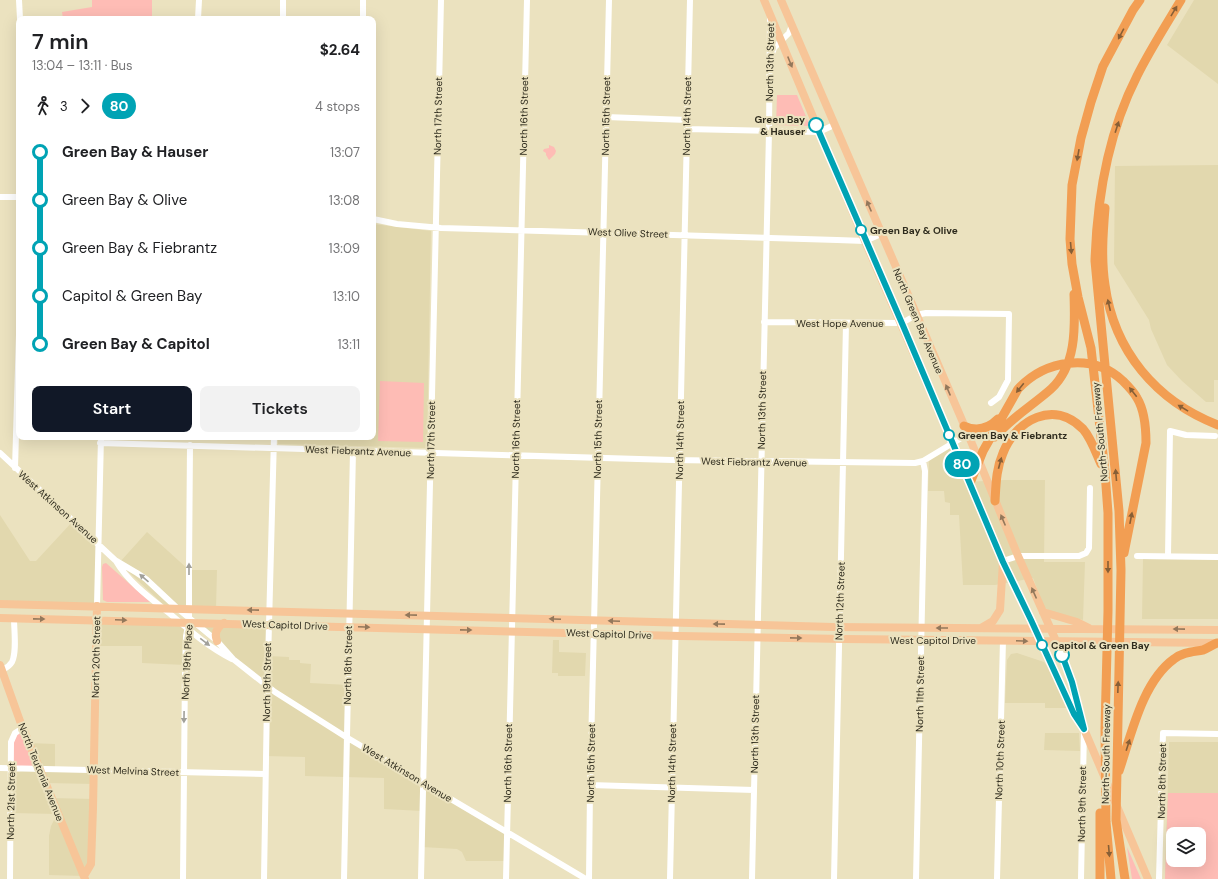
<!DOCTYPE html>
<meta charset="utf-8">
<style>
:root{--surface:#fff;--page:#f2f2f2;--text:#202124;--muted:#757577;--accent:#111827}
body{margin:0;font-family:"DM Sans",sans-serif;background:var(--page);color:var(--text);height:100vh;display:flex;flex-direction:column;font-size:15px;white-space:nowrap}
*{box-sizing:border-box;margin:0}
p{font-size:13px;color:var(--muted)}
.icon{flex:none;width:22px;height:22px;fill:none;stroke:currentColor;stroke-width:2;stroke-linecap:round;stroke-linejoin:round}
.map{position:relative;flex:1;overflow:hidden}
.side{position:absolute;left:16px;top:16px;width:360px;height:424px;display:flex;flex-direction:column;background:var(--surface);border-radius:8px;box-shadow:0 4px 16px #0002}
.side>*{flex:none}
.badge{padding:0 8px;border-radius:13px;font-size:14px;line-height:26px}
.buttons{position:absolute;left:1166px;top:827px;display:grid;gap:8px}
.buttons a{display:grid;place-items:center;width:40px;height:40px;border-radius:8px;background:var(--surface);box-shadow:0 4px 16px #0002;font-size:20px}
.map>.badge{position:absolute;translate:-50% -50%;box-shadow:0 0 0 2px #fff}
.legs{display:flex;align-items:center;gap:6px;height:44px;padding:0 16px;font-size:13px}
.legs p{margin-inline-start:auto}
.overview{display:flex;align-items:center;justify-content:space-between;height:68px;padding:0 16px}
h1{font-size:22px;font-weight:600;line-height:30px}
.button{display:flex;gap:8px;margin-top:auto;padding:8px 16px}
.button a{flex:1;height:46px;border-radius:8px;background:var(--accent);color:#fff;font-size:16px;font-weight:600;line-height:46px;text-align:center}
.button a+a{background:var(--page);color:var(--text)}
ul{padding:0 16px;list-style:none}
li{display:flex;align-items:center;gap:14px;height:48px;font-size:15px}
li i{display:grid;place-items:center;width:6px;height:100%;margin:0 5px;background:currentColor}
li i::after{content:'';width:10px;height:10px;margin:-5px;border:3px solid;border-radius:50%;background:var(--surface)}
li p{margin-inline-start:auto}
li:first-child i{background:linear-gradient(#0000 50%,currentColor 0)}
li:last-child i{background:linear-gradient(currentColor 50%,#0000 0)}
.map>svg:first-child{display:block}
</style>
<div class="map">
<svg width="1218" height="879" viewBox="0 0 1218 879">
<rect width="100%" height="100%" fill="#ebe2bf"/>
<!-- built -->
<path fill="#e2d8ae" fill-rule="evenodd" d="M1194,0H1218V84L1167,45Z
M1218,165V380H1214V402H1206L1182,381L1167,365L1151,329L1149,320L1114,264L1115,166Z
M373,224L431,231L427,448L278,444V437H373Z
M950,447L965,482L1005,480H1045L1044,562H1085L1083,620L1049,611L1044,607L1033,578L995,585H963L959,515H950V503L945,502L944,491H928L929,461Z
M0,515L30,561H36L73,521L98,543L97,606L0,604Z
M147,532L189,570H217L216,609L167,608L119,563Z
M1143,559L1218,560V619H1142Z
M97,620L269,624L268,656L289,657V660H300V663L311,664L310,683L348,685L346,737L507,832L506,861H466L462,852L457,849L422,847V811L384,809V778L305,776V757L265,756L267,685L190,623L185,665L142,663V646H96Z
M553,640H559V652L586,653L585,676H558V673H552Z
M1017,653L1044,662L1047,666L1068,708H1045V703H1005L1007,660L1011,654Z
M1045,733H1079L1080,751L1044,750Z
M1169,742H1218V879H1165ZM1173,834H1199V860H1173Z
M29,743L55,744V768L94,769V784L46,783L51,798L94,799L92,869L84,876L49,875V836L51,826L57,814L11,813V768Z"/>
<!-- green -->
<path fill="#febcb5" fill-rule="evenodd" d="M92,0H152V19H63L62,12L92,7Z
M777,95H797L810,126L776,125Z
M549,145L554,147L556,151L555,154L549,160L546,155V153L543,151L544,149L549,148Z
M380,381L424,383L423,442L378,441Z
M106,563L149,601L150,602H107L103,600L102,567L103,564Z
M23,728L39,768H11V742Z
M1168,793H1218V879H1165ZM1173,834H1199V860H1173Z
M1127,847L1141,879H1132Z"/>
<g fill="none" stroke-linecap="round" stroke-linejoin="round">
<!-- minor -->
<path stroke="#fff" stroke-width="6" d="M19,0L20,19
M198,19L199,0
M283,19V0
M363,19V0
M772,54L774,48L789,33L792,25
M606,117L687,120
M687,129L819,132L834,125
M0,197H19
M373,219L397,224L441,228L837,240L865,241L881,234
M764,322L902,323L916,315L926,313L1009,314L1008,380L999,397L991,403
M100,443L672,460L915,463L923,461L968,434
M0,453L115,560L137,573L146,579L177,608L217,641L233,659L275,692L346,737L586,879
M15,468L19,334
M1137,556L1218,557
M1168,556L1170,431L1186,435L1215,436
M116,561C128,582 150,598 169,613C189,630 208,647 232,659
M1003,561L1018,556H1079L1086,553L1089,548L1090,488
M97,606L101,437
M2,670C6,668 9,667 12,662C17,652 14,630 14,618
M0,768L265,774
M590,785L754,790
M10,879L11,742L15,733L23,728
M183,879L185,670L186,636L189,622V570L190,445
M264,879L267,700L274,437
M344,879L353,451
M421,879L441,0
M506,879L527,0
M589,879L590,790L609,0
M670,879L690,0
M752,879L769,132L770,19
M834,879L846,324
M916,879L925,471L923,461
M997,879L1003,640
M1081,879L1084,730
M1159,879L1163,733L1218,734"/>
<!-- major -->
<path stroke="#f7c598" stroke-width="8" d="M764,0L865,241L970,483L1003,561L1074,714L1084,729L1148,879
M781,0L968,434L1018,556L1056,641L1072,682L1083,724
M0,604L833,627L1218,630
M1043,612L1077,622L1089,628
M0,618L680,636L844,639L1217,643
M981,628L993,621L1000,610L1003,562
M217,641C214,633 217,627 224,623
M0,665L20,721L85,879
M84,876L91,864L93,808L97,606"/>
<!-- highway -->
<path stroke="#f29e53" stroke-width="9" d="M1105,208C1103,233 1101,259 1105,285C1114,351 1156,401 1218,425
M964,426C977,432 988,429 998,419
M995,437C1011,418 1033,405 1051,389C1077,365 1075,326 1074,294
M970,483L983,451L1018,389C1045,360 1092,352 1123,381C1128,386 1134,392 1137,398C1145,411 1146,428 1146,443L1124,553
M995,501C996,485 996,469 1003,453C1016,420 1054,399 1083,429C1091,438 1096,453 1101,464
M1119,771C1131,736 1142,682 1174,659C1183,652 1192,652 1203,650C1208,648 1212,645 1217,643
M1100,879V813
M1111,879L1106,822L1105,728L1108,611V513L1105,472L1091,348L1078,297L1072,264L1070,239L1072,185L1081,138L1091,102L1103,66L1133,10L1140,0
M1125,879L1116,820L1121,570L1119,511L1095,261C1097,198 1108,133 1137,76C1150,50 1166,25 1181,0"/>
</g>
<!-- one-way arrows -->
<defs><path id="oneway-solid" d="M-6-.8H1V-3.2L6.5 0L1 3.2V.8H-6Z"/></defs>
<g fill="#875f36">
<use href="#oneway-solid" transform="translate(1174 11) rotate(-59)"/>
<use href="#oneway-solid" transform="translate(1121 34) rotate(118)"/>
<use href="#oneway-solid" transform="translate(1117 127) rotate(-72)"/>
<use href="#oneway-solid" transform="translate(1078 155) rotate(100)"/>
<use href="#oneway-solid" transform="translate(1071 248) rotate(85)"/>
<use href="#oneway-solid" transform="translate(1109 305) rotate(-103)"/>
<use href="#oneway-solid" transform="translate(1020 388) rotate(129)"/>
<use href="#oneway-solid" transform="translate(1133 392) rotate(-128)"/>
<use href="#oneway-solid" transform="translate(1183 408) rotate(-149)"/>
<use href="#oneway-solid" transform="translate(1000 463) rotate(-75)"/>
<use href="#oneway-solid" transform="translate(1116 475) rotate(-95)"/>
<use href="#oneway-solid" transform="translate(1131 518) rotate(-79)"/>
<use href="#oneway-solid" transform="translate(1108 567) rotate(90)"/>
<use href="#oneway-solid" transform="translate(1118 687) rotate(-88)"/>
<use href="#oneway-solid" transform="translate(1128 745) rotate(-72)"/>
<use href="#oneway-solid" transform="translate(1109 851) rotate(85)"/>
</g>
<g fill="#93785b">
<use href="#oneway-solid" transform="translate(790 62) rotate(68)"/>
<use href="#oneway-solid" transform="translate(869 206) rotate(-113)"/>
<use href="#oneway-solid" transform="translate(948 390) rotate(-113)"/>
<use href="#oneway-solid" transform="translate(1003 520) rotate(-113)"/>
<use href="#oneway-solid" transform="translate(1034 593) rotate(-114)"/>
<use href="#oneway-solid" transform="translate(253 610) rotate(-179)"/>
<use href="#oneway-solid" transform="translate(411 615) rotate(-179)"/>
<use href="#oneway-solid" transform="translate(39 619) rotate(1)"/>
<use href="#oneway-solid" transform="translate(555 619) rotate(-178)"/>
<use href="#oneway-solid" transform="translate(121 620) rotate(2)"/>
<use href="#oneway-solid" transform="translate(614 621) rotate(-178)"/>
<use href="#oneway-solid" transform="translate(719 624) rotate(-179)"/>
<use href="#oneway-solid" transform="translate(364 627) rotate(2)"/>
<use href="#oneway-solid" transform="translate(942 628) rotate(-180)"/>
<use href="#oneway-solid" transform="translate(1179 629) rotate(-179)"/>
<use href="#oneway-solid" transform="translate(466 630) rotate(1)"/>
<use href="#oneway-solid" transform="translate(796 638) rotate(1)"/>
<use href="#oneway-solid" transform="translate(1022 641) rotate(2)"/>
</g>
<g fill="#a1a09a">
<use href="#oneway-solid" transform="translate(189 569) rotate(-90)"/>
<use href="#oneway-solid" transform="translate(144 578) rotate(-139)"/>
<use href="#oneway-solid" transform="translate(205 642) rotate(37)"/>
<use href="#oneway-solid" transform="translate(184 717) rotate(91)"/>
</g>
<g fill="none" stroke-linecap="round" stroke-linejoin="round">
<!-- line-1 casing -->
<g stroke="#fff" stroke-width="9">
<path id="line-1" d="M816,125L904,328L1003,562L1031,620L1074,714L1084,729L1072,682L1062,655"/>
</g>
<!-- line-1 -->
<use href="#line-1" stroke="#00a3b4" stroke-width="6"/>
</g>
<!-- markers -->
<g fill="#fff" stroke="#00a3b4" stroke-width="2">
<circle cx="816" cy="125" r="7"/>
<circle cx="861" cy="230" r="5"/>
<circle cx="949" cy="435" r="5"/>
<circle cx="1042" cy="645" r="5"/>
<circle cx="1062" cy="655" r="7"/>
</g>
<g text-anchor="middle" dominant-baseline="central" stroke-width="4" stroke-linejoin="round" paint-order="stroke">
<!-- street labels -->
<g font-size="10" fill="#2f2c1e" stroke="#ebe2bf">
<text transform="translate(770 62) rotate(-89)">North 13th Street</text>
<text transform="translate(438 116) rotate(-89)">North 17th Street</text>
<text transform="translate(524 116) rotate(-89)">North 16th Street</text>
<text transform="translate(606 116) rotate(-89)">North 15th Street</text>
<text transform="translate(687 116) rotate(-89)">North 14th Street</text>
<text transform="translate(628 233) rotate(2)">West Olive Street</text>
<text transform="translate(918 321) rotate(67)">North Green Bay Avenue</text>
<text x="840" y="323">West Hope Avenue</text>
<text transform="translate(762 410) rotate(-89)">North 13th Street</text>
<text transform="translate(1100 432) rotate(-95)">North-South Freeway</text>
<text transform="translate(516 439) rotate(-89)">North 16th Street</text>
<text transform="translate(598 439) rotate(-89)">North 15th Street</text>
<text transform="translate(431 440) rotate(-89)">North 17th Street</text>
<text transform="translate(680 440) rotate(-89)">North 14th Street</text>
<text transform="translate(358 451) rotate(2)">West Fiebrantz Avenue</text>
<text transform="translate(754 462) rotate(1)">West Fiebrantz Avenue</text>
<text transform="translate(58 507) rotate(42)">West Atkinson Avenue</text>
<text transform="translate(840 601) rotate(-88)">North 12th Street</text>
<text transform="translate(285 625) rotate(2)">West Capitol Drive</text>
<text transform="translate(609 634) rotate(2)">West Capitol Drive</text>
<text x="933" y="640">West Capitol Drive</text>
<text transform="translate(96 657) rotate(-89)">North 20th Street</text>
<text transform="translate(187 662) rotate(-87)">North 19th Place</text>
<text transform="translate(348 665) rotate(-89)">North 18th Street</text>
<text transform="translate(267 682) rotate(-89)">North 19th Street</text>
<text transform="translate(920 694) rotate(-89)">North 11th Street</text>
<text transform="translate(755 734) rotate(-89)">North 13th Street</text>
<text transform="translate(1106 754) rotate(-89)">North-South Freeway</text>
<text transform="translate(1000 760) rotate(-88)">North 10th Street</text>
<text transform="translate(508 763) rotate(-89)">North 16th Street</text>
<text transform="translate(591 763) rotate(-89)">North 15th Street</text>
<text transform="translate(672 763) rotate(-89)">North 14th Street</text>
<text transform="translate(133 771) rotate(2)">West Melvina Street</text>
<text transform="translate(41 772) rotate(68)">North Teutonia Avenue</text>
<text transform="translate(407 773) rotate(31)">West Atkinson Avenue</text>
<text transform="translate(1162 781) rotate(-89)">North 8th Street</text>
<text transform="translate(11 801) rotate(-89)">North 21st Street</text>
<text transform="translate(1082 804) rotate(-89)">North 9th Street</text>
</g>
<!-- stop labels -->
<g font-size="10" font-weight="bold" fill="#2f2c1e" stroke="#ebe2bf" text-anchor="start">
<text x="805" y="119" text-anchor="end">Green Bay<tspan x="805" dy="12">&amp; Hauser</tspan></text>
<text x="870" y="230">Green Bay &amp; Olive</text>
<text x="958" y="435">Green Bay &amp; Fiebrantz</text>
<text x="1051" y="645">Capitol &amp; Green Bay</text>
</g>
</g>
</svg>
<div class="buttons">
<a><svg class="icon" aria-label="layers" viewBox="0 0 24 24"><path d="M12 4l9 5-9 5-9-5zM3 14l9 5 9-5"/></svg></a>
</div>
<b class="badge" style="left:962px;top:464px;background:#00a3b4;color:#fff">80</b>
<section class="side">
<div class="overview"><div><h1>7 min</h1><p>13:04 – 13:11 · Bus</p></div><b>$2.64</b></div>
<div class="legs"><svg class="icon" aria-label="walk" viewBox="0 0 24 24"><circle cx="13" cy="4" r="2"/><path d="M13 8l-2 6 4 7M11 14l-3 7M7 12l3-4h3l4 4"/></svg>3<svg class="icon" aria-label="forward" viewBox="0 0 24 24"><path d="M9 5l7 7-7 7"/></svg><b class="badge" style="background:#00a3b4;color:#fff">80</b><p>4 stops</p></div>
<ul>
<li><i style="color:#00a3b4"></i><b>Green Bay &amp; Hauser</b><p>13:07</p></li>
<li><i style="color:#00a3b4"></i><span>Green Bay &amp; Olive</span><p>13:08</p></li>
<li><i style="color:#00a3b4"></i><span>Green Bay &amp; Fiebrantz</span><p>13:09</p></li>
<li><i style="color:#00a3b4"></i><span>Capitol &amp; Green Bay</span><p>13:10</p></li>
<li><i style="color:#00a3b4"></i><b>Green Bay &amp; Capitol</b><p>13:11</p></li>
</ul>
<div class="button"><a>Start</a><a>Tickets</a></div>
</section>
</div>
